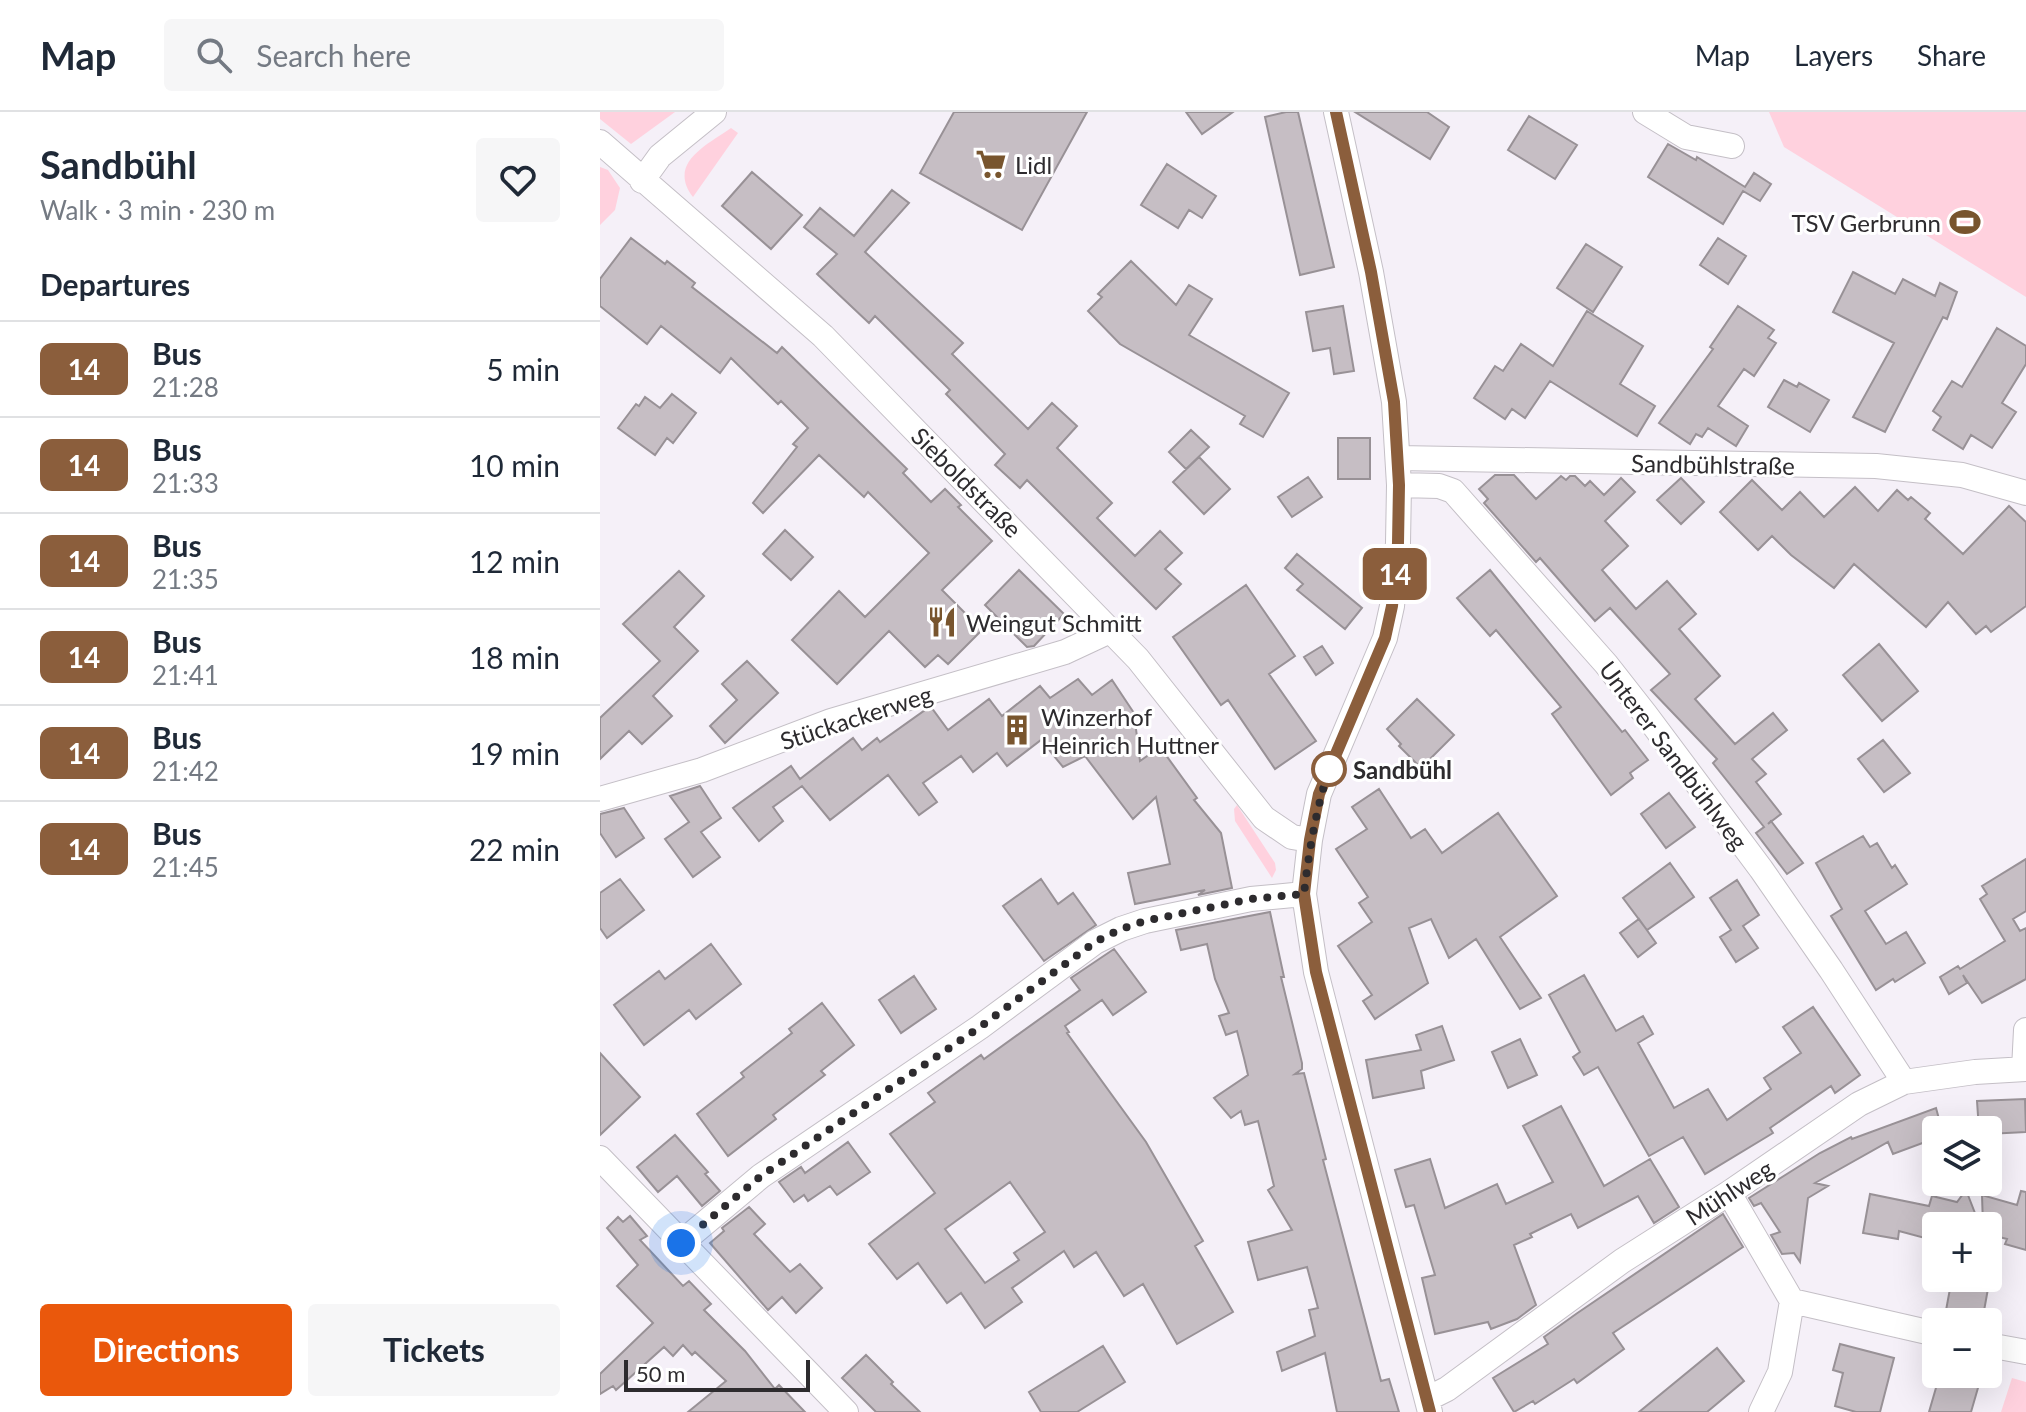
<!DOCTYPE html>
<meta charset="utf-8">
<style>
:root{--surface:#fff;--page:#f6f6f7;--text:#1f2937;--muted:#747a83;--line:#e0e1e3;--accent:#ea580c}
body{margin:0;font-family:Lato,sans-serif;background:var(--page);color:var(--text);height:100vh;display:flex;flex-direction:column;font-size:30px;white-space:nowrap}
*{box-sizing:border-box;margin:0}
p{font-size:26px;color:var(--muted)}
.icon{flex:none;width:44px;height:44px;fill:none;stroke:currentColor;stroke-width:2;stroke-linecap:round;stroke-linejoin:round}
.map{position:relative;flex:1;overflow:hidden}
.side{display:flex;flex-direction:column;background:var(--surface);width:600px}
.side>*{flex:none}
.badge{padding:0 16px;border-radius:12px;font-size:28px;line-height:52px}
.tools{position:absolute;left:1322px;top:1004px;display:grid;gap:16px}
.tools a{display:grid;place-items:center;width:80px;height:80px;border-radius:8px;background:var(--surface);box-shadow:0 8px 32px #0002;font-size:40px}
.scale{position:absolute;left:24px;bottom:20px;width:186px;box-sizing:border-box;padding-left:8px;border:4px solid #2d2b2e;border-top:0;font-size:22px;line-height:28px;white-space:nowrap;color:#2d2b2e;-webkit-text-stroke:6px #fff;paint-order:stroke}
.you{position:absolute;width:40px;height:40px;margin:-20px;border:6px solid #fff;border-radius:50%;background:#1a73e8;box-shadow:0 0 0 12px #1a73e833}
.map>.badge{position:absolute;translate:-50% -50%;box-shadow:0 0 0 4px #fff}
h2{padding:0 40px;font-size:30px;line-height:72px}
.round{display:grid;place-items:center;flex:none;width:84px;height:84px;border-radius:8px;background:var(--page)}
.summary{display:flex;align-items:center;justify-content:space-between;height:136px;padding:0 40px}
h1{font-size:38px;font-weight:700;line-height:60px}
.primary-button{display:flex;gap:16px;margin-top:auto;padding:16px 40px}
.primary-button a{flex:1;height:92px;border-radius:8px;background:var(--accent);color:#fff;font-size:32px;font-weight:700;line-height:92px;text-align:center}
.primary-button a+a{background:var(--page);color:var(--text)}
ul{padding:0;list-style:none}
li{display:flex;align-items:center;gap:24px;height:96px;padding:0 40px;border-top:2px solid var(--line)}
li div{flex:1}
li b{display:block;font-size:30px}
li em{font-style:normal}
li .badge{min-width:88px;font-weight:700;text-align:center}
header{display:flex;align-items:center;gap:48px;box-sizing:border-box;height:112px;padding:0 40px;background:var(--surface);border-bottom:2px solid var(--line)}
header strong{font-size:38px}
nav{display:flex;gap:44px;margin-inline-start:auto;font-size:28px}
.search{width:560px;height:72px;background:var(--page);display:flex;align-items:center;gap:20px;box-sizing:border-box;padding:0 28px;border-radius:8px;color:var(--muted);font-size:30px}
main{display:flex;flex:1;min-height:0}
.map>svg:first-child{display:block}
</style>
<header>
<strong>Map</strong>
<div class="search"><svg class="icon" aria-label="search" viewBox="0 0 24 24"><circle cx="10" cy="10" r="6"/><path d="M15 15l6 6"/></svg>Search here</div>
<nav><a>Map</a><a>Layers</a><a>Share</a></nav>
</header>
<main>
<section class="side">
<div class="summary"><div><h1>Sandbühl</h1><p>Walk · 3 min · 230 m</p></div><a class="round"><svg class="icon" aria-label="heart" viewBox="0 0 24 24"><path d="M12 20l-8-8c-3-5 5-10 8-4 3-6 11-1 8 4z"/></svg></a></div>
<h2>Departures</h2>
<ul>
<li><span class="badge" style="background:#8b5e3c;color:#fff">14</span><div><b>Bus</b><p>21:28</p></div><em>5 min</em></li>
<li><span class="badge" style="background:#8b5e3c;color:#fff">14</span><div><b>Bus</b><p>21:33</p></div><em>10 min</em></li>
<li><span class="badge" style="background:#8b5e3c;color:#fff">14</span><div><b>Bus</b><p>21:35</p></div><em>12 min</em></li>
<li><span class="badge" style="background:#8b5e3c;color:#fff">14</span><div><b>Bus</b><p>21:41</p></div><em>18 min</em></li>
<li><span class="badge" style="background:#8b5e3c;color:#fff">14</span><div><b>Bus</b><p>21:42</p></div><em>19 min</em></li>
<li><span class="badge" style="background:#8b5e3c;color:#fff">14</span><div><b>Bus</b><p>21:45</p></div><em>22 min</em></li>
</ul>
<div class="primary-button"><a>Directions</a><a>Tickets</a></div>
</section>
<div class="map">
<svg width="1426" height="1300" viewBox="0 0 1426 1300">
<rect width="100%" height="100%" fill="#f5f0f8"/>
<!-- green -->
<path fill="#ffd1de" d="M0,0H75L31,32L0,7Z
M1169,0H1426V185L1184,35Z
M131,16L138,21L93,85C67,51 107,33 131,16Z
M0,55L8,58L20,76L15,98L0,113Z
M637,693L675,751L676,758L672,766L635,709L634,697Z
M1412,1266L1426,1270V1300H1401Z"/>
<!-- building -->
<path fill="#c6bec4" stroke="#989196" stroke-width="2" fill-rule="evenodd" d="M354,0H487L422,118L320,61Z
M586,0H633L602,22Z
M686,0H698L734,155L700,163L665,5Z
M755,0H827L849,15L830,47Z
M929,4L977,33L955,67L908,38Z
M1068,32L1096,48L1097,45L1145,75L1154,61L1171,72L1160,89L1143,79L1123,112L1048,65Z
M567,52L616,84L602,106L589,98L578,116L541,93Z
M152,60L202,103L171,137L122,94Z
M292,78L309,91L265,140L363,231L352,242L428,317L452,291L477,314L457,336L512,391L497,406L535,444L560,419L582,441L565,457L581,472L556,497L427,368L420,376L395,353L405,342L346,282L350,278L275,204L269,211L217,162L237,142L204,115L220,96L254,124Z
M31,126L65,152L67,149L95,171L92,175L177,241L182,235L307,357L303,361L331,390L345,377L361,393L358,395L392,429L342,478L382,518L348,552L338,543L325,555L289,519L237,572L192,528L239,479L265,505L329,441L268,380L264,385L219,343L163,401L153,391L197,335L193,332L208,316L181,289L178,292L131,246L120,261L61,214L47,232L0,194V167Z
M1118,126L1146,144L1128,172L1100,153Z
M986,132L1022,155L993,200L957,176Z
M531,149L576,193L589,173L612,187L589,223L689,281L663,325L640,312L645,304L520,232L488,199L502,185L498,182Z
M1253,160L1295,182L1303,167L1335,184L1340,171L1357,180L1347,207L1343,205L1285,320L1253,305L1294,231L1233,200Z
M743,194L754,259L734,262L730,236L713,239L706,200Z
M1138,194L1174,218L1168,226L1176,231L1154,264L1144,257L1118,294L1148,314L1136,334L1108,316L1102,325L1096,322L1090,332L1059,311L1113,237L1110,235Z
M987,199L1043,234L1020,272L1055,294L1037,324L950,269L925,306L912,297L905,307L874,286L895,254L903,259L921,232L953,254Z
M1397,216L1426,234V252L1402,291L1416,300L1392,336L1371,323L1363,337L1333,318L1341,305L1333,299L1352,269L1362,275Z
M1184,268L1197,275L1199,271L1229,288L1210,320L1168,295Z
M72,282L96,301L73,331L67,326L55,343L18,316L36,292L39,294L45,285L60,296Z
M591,318L609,335L586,357L569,340Z
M738,326H770V367H738Z
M599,345L630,377L604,402L573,370Z
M895,363H914L936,387L961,364L966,368L970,364H975L985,374L990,369L1004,383L1021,366L1035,380L1005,409L1028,434L1002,458L1036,497L1067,469L1096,502L1079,517L1120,564L1095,587L1135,632L1173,601L1187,618L1152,647L1166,662L1156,670L1181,702L1168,712L1171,709L1203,751L1187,762L1156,721L1164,715L1113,651L1117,647L1051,578L1070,562L1010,496L995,509L940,446L936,450L884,391L888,387L879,377Z
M708,365L722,385L692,405L678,385Z
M1081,366L1104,390L1081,412L1057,388Z
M1152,368L1182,398L1200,380L1224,405L1255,375L1278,399L1297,378L1308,388L1311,385L1330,401L1325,407L1363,442L1409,394L1426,410V494L1391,520L1386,514L1376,522L1348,490L1326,515L1254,452L1234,476L1191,443L1172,424L1158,438L1120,400Z
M185,418L213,445L191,468L163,442Z
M697,442L762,496L745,517L697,478L703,472L685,456Z
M419,458L464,502L434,534L427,535L385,493Z
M890,458L1022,620L1025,618L1048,648L1030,661L1033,666L1011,683L952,602L961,595L896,518L890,524L857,486Z
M79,459L104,484L74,515L98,539L53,584L72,604L42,632L29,619L0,647V606L60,549L23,512Z
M646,473L695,544L669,562L716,629L675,657L628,588L621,593L573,525Z
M1279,532L1318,579L1282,609L1243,563Z
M722,534L733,551L716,563L704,545Z
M147,549L178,581L125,631L110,614L137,588L122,572Z
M478,567L492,583L512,568L534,601L540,649L560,635L597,686L594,688L621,721L632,776L598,783L605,778L535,792L528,761L570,752L556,685L533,707L485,644L463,655L441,628L407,654L397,641L373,660L361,644L323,671L337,690L319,703L288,663L230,708L202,674L173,695L183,709L159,729L133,696L191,654L200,667L253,626L262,638L277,626L280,630L328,596L331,595L348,618L389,587L402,604L440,574L450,586Z
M817,587L854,623L821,656L799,634L801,632L787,617Z
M1283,628L1310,661L1284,680L1258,647Z
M100,674L121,706L101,720L120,745L93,765L65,727L89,710L70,684Z
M779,677L811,726L825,717L842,741L898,701L957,784L900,825L941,886L920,897L876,827L849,846L831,807L809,816L828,871L775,907L763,889L772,883L738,834L772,810L759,791L768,785L736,737L767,717L752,695Z
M1069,681L1095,715L1066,736L1041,702Z
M24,696L44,726L16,745L0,721V702Z
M1263,724L1270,735L1277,731L1292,756L1295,753L1307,772L1265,799L1286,832L1306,820L1325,851L1295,870L1293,867L1276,878L1231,804L1242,797L1216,751Z
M1426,747V799L1413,807L1420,819L1426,816V867L1382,891L1363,863L1367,871L1349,882L1340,865L1358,854L1360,857L1405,829L1380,787L1387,782L1382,774Z
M1070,751L1094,785L1047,818L1023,786Z
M20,767L44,798L7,826L0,816V781Z
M441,767L458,792L473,781L496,813L444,849L403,794Z
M1137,768L1159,803L1143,814L1158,836L1136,850L1120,825L1131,818L1110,786Z
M670,800L684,865H681L702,951V957L695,962L704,961L726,1047L723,1048L781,1269L789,1267L799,1300H737L725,1241L682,1259L677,1240L715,1224L709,1198L718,1196L707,1155L658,1168L648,1130L692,1118L668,1078L674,1074L658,1009L645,1013L641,999L631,1006L614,986L648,963L644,946L637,919L626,923L619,904L629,901L615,867L607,832L581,838L576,818Z
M1039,807L1056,831L1038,845L1020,821Z
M111,832L141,872L96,907L89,898L44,933L14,893L59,859L65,867Z
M514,837L546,880L513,903L502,888L465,914L469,920L467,921L546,1030L603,1129L595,1134L633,1200L577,1232L543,1172L524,1184L496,1140L474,1155L464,1139L412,1176L422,1190L385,1216L361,1181L347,1191L318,1151L297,1167L269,1132L335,1081L290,1022L335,990L328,981L381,943L384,947L480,878L471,866ZM410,1070L445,1120L414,1141L419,1148L385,1171L345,1117Z
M984,863L1016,919L1043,904L1053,922L1038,931L1074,996L1108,977L1127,1008L1171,977L1164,966L1201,941L1183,915L1213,895L1260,963L1235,981L1231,974L1170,1016L1173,1021L1105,1062L1083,1025L1049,1044L998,955L984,963L973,945L980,940L949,883Z
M314,864L336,897L301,921L279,888Z
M222,891L254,933L221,959L225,963L173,1003L176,1007L128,1044L97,1002L144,965L141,961L192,921L189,917Z
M842,914L854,948L821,959L824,976L773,986L766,948L821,938L816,923Z
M920,927L937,963L908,976L892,940Z
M0,941L40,985L0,1023Z
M1425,987L1426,1020L1388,1022V1018H1379L1377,989Z
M961,994L1004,1074L1050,1047L1079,1095L1054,1111L1038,1084L978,1116L971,1102L930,1122L932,1125L914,1133L936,1193L917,1207L891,1217L888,1210L835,1222L822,1166L835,1163L814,1093L806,1095L795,1058L830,1047L845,1096L897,1072L906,1092L953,1070L923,1014Z
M1336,996L1342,1018H1336V1026L1293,1042L1288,1030L1215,1071L1228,1074L1208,1086L1200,1150L1194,1141L1182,1142L1171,1123L1180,1120L1161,1091L1154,1094L1149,1086L1220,1041L1251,1025L1252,1027Z
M75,1023L108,1060L105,1062L120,1079L102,1094L77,1064L58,1080L37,1055Z
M248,1030L270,1060L237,1083L230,1074L208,1089L204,1083L194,1090L179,1070L201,1055L205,1061Z
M1366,1078L1380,1114H1336V1129L1299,1119L1298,1127L1263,1121L1270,1082L1329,1094L1332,1084L1357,1090Z
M1421,1079L1426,1080V1138L1405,1132L1407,1127L1395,1124L1397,1114H1383L1382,1083L1417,1093Z
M149,1095L165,1112L154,1122L190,1160L200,1152L222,1176L196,1201L182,1185L168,1198L110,1131L124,1119L122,1116Z
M1123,1102L1143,1135L1013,1221L1024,1237L977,1271L974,1267L935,1292L933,1289L914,1300L893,1266L948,1232L944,1225L976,1202Z
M30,1104L47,1124L40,1128L83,1174L89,1169L111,1192L104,1198L145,1239L175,1277L179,1273L205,1300H88L126,1269L95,1240L92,1243L83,1233L73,1244L64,1235L16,1278L13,1274L0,1282V1262L53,1211L17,1174L38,1153L7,1116L18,1105L23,1110Z
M1352,1166L1389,1171L1382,1210L1344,1209Z
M1240,1232L1294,1246L1280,1300H1256L1235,1294L1243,1261L1233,1258Z
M503,1234L525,1270L477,1300H441L429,1280Z
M1117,1236L1144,1269L1107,1300H1039Z
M266,1243L293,1270L291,1272L320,1300H276L242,1266Z
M1340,1262H1382L1371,1300H1329Z"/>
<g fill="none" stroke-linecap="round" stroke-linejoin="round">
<!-- minor casing -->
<g stroke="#c4bfc6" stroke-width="26">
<path id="minor" d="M736,0L771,160L794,290L799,373L798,431L792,494L785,526L719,682L710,728L704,782L716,860L830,1300
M1045,0L1086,25L1132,34
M0,30L223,224L538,547L664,706L692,725L710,728
M42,69L60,44L114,0
M798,346L1276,354L1362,363L1426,381
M799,373L839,374L853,379L1006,552L1046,603L1161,757L1231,858L1304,970
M0,687L102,658L231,609L465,540L510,519
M1424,957L1426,918
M0,1046L246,1300
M1129,1081L1192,1189L1180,1260L1161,1300
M81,1131L161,1064L380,915L495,830L521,817L545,809L651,787L704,782
M1192,1189L1336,1222
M1388,1233L1426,1240
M827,1287L847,1277L1022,1149L1129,1081L1259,992L1304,970L1375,960L1426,957"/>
</g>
<!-- minor -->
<use href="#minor" stroke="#fff" stroke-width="24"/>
</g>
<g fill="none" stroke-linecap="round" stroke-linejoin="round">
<!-- line casing -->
<g stroke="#fff" stroke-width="18">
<path id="line" d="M736,0L771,160L794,290L799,373L798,431L792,494L785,526L719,682L710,728L704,782L716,860L830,1300"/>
</g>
<!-- line -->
<use href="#line" stroke="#8b5e3c" stroke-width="12"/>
<!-- walk -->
<path stroke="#2d2b2e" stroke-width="8" stroke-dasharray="0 14.4" d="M81,1131L161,1064L380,915L495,830L521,817L545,809L651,787L704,782C709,738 716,698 729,657"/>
</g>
<!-- icons -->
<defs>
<g id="supermarket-bare" transform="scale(2.4)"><path d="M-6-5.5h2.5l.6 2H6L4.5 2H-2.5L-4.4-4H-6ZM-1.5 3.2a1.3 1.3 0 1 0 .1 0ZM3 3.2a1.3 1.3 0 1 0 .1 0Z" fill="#78552e" stroke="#fff" stroke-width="2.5" paint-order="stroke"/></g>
<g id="stadium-bare" transform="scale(2.4)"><path d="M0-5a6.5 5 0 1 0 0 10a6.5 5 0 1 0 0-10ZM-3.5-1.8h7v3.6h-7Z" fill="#78552e" stroke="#fff" stroke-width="2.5" paint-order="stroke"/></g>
<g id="restaurant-bare" transform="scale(2.4)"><path d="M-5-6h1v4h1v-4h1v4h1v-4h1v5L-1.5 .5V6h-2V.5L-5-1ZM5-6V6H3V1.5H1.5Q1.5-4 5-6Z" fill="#78552e" stroke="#fff" stroke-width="2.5" paint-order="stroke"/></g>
<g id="building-bare" transform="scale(2.4)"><path d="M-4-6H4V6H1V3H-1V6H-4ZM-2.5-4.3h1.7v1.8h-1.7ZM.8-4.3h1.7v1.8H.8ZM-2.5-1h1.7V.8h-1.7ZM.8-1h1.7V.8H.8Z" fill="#78552e" stroke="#fff" stroke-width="2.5" paint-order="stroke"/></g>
</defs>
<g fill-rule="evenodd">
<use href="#supermarket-bare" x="391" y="52"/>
<use href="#stadium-bare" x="1365" y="110"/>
<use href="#restaurant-bare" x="342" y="510"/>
<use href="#building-bare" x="417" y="618"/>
</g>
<!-- markers -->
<circle fill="#fff" stroke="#8b5e3c" stroke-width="4" cx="729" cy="657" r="16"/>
<g text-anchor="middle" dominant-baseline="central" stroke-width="6" stroke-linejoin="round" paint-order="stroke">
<!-- poi labels -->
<g font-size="24" fill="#2d2b2e" stroke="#fff" text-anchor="start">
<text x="415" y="52">Lidl</text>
<text x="1341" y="110" text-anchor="end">TSV Gerbrunn</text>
<text x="366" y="510">Weingut Schmitt</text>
<text x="441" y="604">Winzerhof<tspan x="441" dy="28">Heinrich Huttner</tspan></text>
</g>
<!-- street labels -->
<g font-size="24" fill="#2d2b2e" stroke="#fff">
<text transform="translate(1113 352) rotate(1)">Sandbühlstraße</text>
<text transform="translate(367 370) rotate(45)">Sieboldstraße</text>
<text transform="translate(256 605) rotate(-18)">Stückackerweg</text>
<text transform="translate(1074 643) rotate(53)">Unterer Sandbühlweg</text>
<text transform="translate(1129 1080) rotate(-33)">Mühlweg</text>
</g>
<!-- stop labels -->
<g font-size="24" font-weight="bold" fill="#2d2b2e" stroke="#fff" text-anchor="start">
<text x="753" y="657">Sandbühl</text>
</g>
</g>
</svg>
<div class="tools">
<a><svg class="icon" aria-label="layers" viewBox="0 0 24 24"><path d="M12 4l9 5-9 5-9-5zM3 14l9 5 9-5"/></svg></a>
<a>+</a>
<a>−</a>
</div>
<div class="scale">50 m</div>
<div class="you" style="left:81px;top:1131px"></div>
<b class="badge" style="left:795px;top:462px;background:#8b5e3c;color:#fff">14</b>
</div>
</main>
